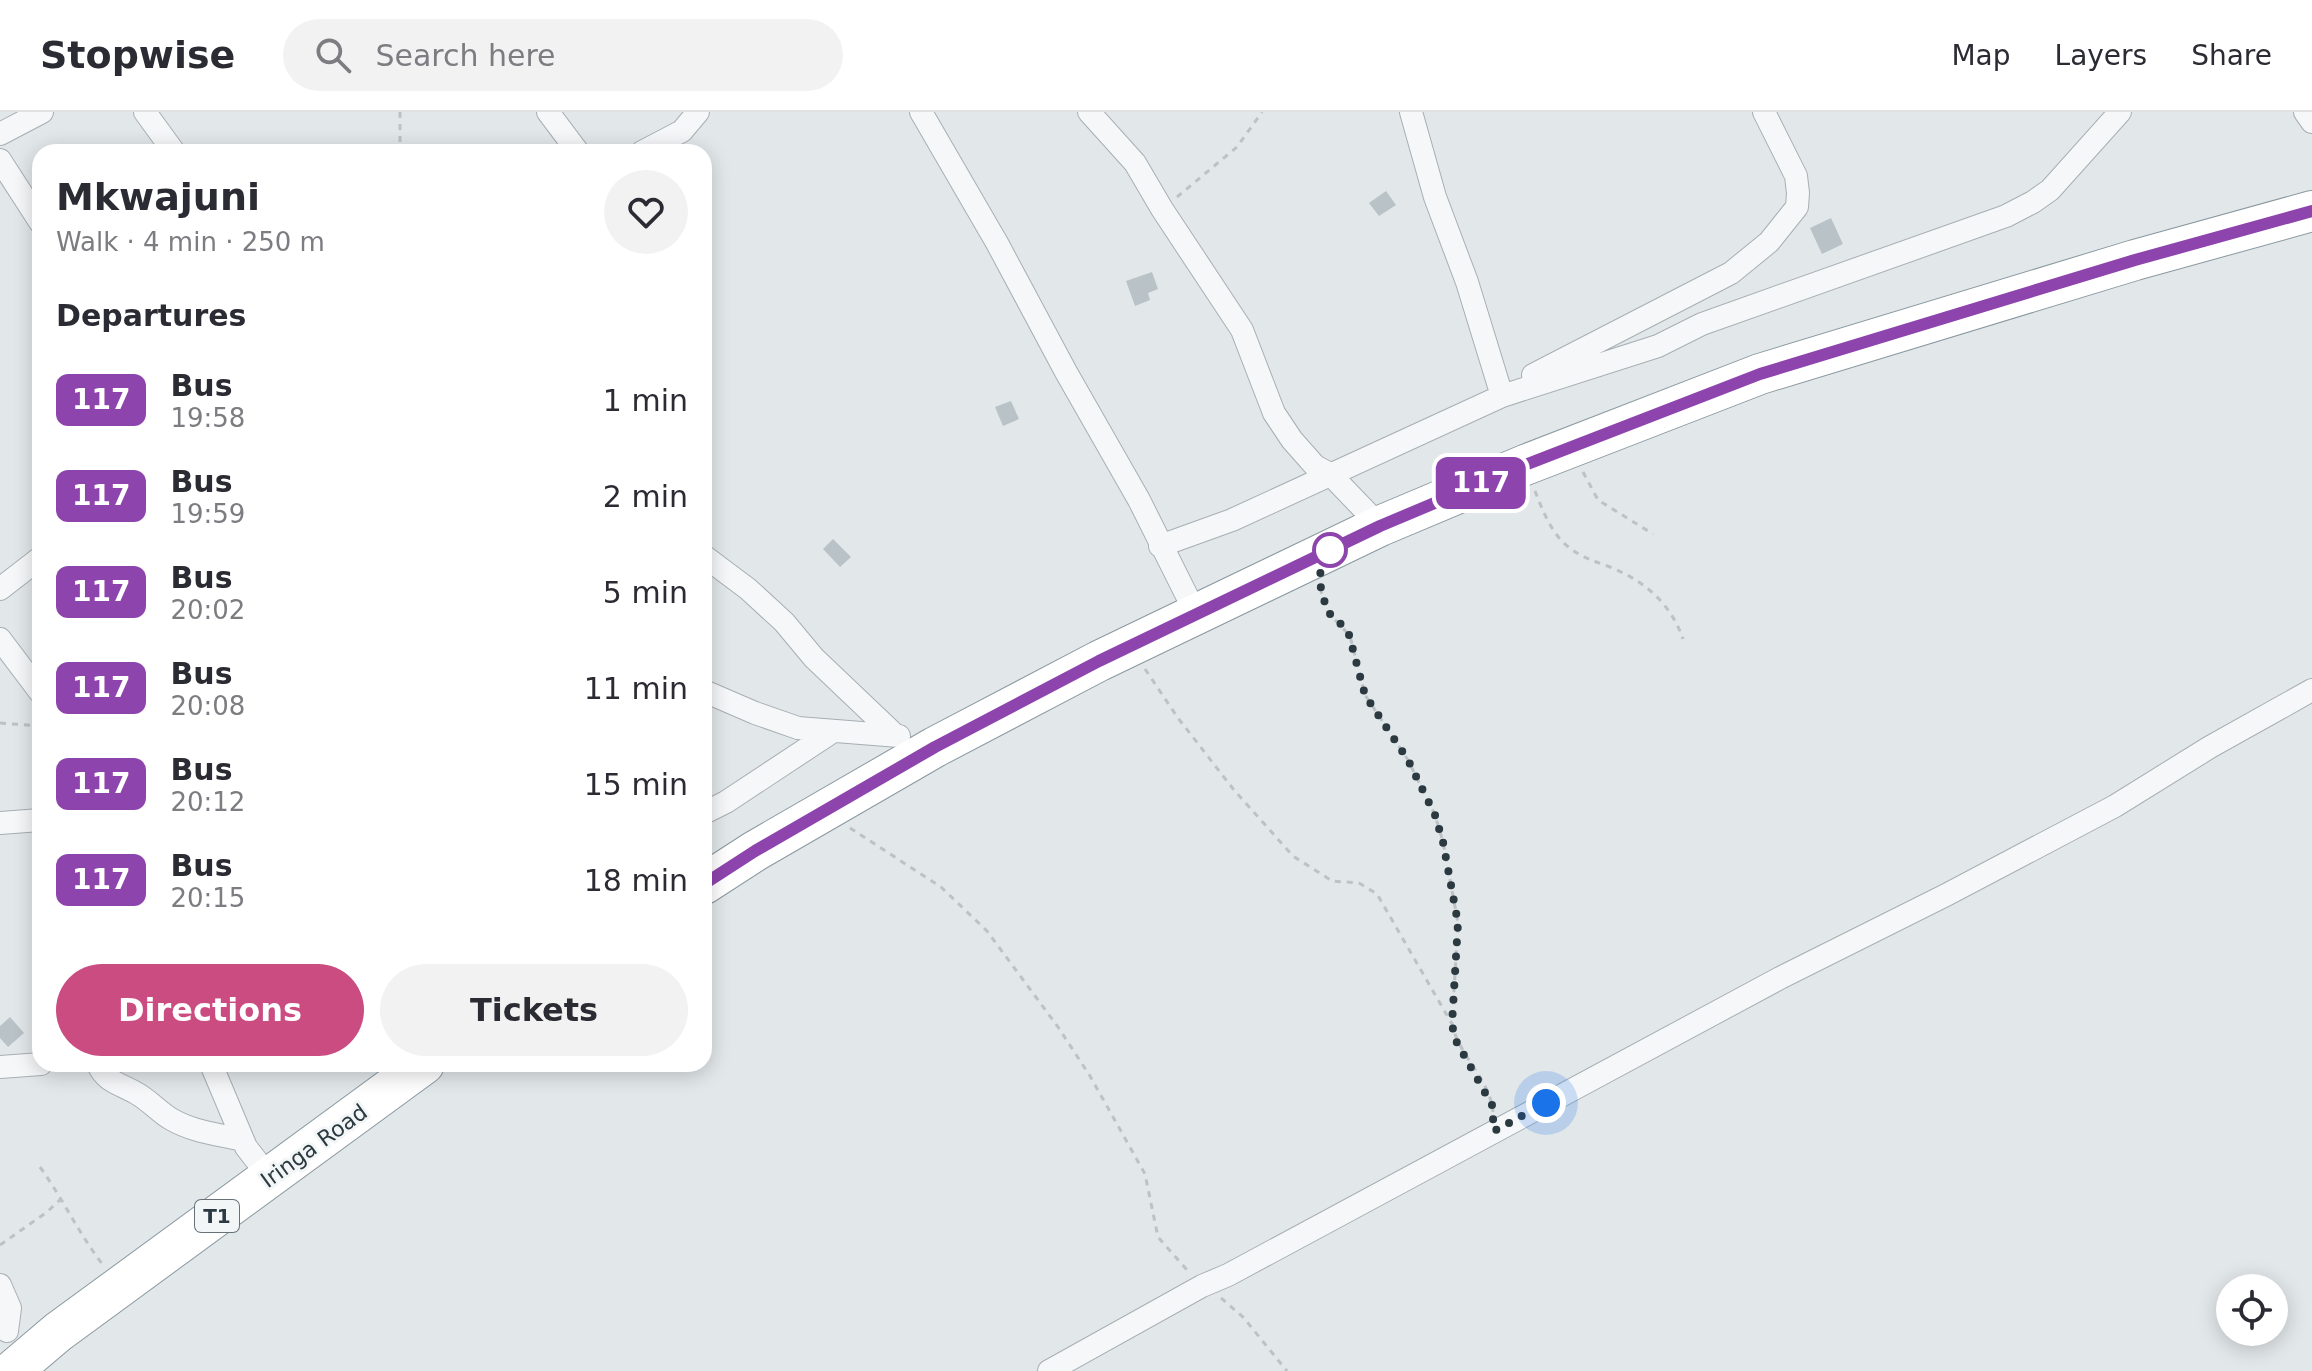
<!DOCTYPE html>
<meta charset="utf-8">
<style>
:root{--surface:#fff;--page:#f2f2f3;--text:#2b2b33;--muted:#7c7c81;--line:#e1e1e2;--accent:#ca4c81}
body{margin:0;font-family:"DejaVu Sans",sans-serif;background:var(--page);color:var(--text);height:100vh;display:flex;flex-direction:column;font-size:30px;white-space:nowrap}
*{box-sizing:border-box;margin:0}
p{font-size:26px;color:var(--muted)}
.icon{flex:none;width:44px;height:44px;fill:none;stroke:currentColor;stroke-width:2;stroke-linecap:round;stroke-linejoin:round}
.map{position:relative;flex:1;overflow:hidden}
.details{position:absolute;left:32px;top:32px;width:680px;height:928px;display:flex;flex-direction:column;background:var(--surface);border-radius:24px;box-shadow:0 4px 20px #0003}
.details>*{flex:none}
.badge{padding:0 16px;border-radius:12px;font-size:28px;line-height:52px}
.buttons{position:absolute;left:2216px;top:1162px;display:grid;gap:16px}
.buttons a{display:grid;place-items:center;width:72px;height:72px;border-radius:50%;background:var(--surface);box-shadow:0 4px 20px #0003;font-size:40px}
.you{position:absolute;width:40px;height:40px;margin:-20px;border:6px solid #fff;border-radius:50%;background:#1a73e8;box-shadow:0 0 0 12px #1a73e833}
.map>.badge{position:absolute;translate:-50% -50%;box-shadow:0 0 0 4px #fff}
h2{padding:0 24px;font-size:30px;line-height:72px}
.round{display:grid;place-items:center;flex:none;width:84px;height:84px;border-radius:42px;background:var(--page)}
.overview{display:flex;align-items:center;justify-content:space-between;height:136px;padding:0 24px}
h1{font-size:38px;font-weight:700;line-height:60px}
.button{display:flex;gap:16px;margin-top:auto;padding:16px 24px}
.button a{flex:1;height:92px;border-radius:48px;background:var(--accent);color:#fff;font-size:32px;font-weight:700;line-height:92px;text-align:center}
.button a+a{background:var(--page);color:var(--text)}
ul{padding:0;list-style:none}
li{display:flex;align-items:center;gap:24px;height:96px;padding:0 24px}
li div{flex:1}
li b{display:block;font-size:30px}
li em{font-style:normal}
li .badge{min-width:88px;font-weight:700;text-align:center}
header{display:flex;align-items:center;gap:48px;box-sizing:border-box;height:112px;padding:0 40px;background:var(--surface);border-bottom:2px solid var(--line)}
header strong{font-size:38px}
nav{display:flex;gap:44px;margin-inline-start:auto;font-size:28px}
.search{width:560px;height:72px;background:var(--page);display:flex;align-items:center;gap:20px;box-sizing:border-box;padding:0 28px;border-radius:44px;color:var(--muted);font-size:30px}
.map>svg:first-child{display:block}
</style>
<header>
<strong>Stopwise</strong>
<div class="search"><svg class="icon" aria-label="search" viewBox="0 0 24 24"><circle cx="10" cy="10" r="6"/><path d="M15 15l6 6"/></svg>Search here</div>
<nav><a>Map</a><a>Layers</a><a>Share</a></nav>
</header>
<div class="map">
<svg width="2312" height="1259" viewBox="0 0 2312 1259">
<rect width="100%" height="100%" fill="#e2e7ea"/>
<!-- building -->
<path fill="#b9c2c7" d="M1386,79L1396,93L1379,104L1369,91Z
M1831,106L1843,132L1822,142L1810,116Z
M1152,160L1158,177L1148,181L1150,188L1135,194L1126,169Z
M1011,289L1019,307L1003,314L995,295Z
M833,427L851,445L840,455L823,437Z
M10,905L24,921L8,935L0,926V914Z"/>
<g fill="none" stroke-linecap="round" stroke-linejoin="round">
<!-- street casing -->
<g stroke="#a7afb4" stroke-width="24">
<path id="street" d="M145,0L174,40
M548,0L578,40
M921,0L997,131L1066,260L1139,388L1196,502
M1089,0L1135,51L1162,97L1242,218L1274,301L1292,328L1315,354L1330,362L1380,414
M1411,0L1435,85L1467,170L1502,284
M2305,0L2312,10
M0,22L42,0
M642,40L682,19L698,0
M0,48L40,110
M1533,263L1731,161L1769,130L1797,95L1798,81L1796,64L1764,0
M1160,434L1232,408L1502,284L1658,234L1702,212L2006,104L2033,90L2050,78L2120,0
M704,444L748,477L784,510L814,546L895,623
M0,477L40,446
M0,527L40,580
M704,579L755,601L798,616L899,624
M704,701L726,690L832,620
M0,711L40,708
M98,952C105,970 121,972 136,981C149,988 159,1000 171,1007C193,1020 218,1022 243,1028
M211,952L246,1035L270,1066
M0,955L41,952
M0,1173L10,1196L7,1219
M1049,1259L1202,1174L1228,1163L1780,866L1946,783L2115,694L2210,635L2312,578"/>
</g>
<!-- highway casing -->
<g stroke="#8a99a0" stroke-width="42">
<path id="highway" d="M704,772L755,739L935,635L1099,549L1380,414L1525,353L1760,262L2135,148L2312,99
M12,1259L58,1220L424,952"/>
</g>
<!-- path -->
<path stroke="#bcc2c5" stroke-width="3" stroke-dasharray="6 6" stroke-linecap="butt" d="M400,0V40
M1177,85L1237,35L1262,0
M1583,360L1598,388L1653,422
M1535,379C1542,397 1551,420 1566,433C1580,445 1594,449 1610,455C1645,469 1671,492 1683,527
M1320,476L1327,499L1350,524L1365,583L1408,648L1435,703L1443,730L1458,811L1452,912C1459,944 1490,967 1493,1000
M1145,557L1178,606L1234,678L1293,744L1332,769L1359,771L1377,782L1452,912
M0,611L40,614
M850,716L941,775L987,819L1058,915L1090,964L1145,1062L1158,1125L1188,1159
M40,1055C63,1087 79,1122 103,1153
M0,1133L47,1100L61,1087
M1221,1186L1243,1205L1287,1259"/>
<!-- street -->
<use href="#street" stroke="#f5f7f8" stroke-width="22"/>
<!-- highway -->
<use href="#highway" stroke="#fff" stroke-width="40"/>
</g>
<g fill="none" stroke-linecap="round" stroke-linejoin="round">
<!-- line casing -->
<g stroke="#fff" stroke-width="18">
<path id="line" d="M704,772L755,739L935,635L1099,549L1380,414L1525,353L1760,262L2135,148L2312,99"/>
</g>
<!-- line -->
<use href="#line" stroke="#8e44ad" stroke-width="12"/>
<!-- walk -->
<path stroke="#2b3941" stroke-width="8" stroke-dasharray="0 14.4" d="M1330,438L1321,442L1320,472L1327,499L1348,519L1365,583L1408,648L1435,703L1443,730L1458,811L1452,912L1455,927L1492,993L1494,1019L1546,991"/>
</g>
<!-- markers -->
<circle fill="#fff" stroke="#8e44ad" stroke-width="4" cx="1330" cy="438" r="16"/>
<g text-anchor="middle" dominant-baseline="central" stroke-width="6" stroke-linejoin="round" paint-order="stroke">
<!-- shield labels -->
<rect fill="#f2f6f7" stroke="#677278" stroke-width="2" x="195" y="1088" width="44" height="32" rx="6"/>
<g font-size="20" font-weight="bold" fill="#2b3941">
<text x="217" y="1104">T1</text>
</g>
<!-- street labels -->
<g font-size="22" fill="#2b3941" stroke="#f2f6f7">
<text transform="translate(314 1034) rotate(-36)">Iringa Road</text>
</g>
</g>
</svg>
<div class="buttons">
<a><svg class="icon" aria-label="locate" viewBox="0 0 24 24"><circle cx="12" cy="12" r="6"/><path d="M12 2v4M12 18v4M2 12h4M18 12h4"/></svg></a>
</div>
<div class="you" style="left:1546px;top:991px"></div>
<b class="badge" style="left:1481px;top:371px;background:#8e44ad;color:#fff">117</b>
<section class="details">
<div class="overview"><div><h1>Mkwajuni</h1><p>Walk · 4 min · 250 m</p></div><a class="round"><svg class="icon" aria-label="heart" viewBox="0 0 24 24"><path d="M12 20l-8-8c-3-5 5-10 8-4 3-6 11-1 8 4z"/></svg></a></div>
<h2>Departures</h2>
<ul>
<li><span class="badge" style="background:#8e44ad;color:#fff">117</span><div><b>Bus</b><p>19:58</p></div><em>1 min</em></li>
<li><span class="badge" style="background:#8e44ad;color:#fff">117</span><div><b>Bus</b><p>19:59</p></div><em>2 min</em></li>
<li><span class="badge" style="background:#8e44ad;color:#fff">117</span><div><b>Bus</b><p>20:02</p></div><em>5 min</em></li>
<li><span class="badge" style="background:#8e44ad;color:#fff">117</span><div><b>Bus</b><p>20:08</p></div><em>11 min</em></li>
<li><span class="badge" style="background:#8e44ad;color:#fff">117</span><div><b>Bus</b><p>20:12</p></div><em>15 min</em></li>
<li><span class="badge" style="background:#8e44ad;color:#fff">117</span><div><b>Bus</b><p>20:15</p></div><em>18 min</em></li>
</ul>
<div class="button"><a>Directions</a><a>Tickets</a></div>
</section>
</div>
